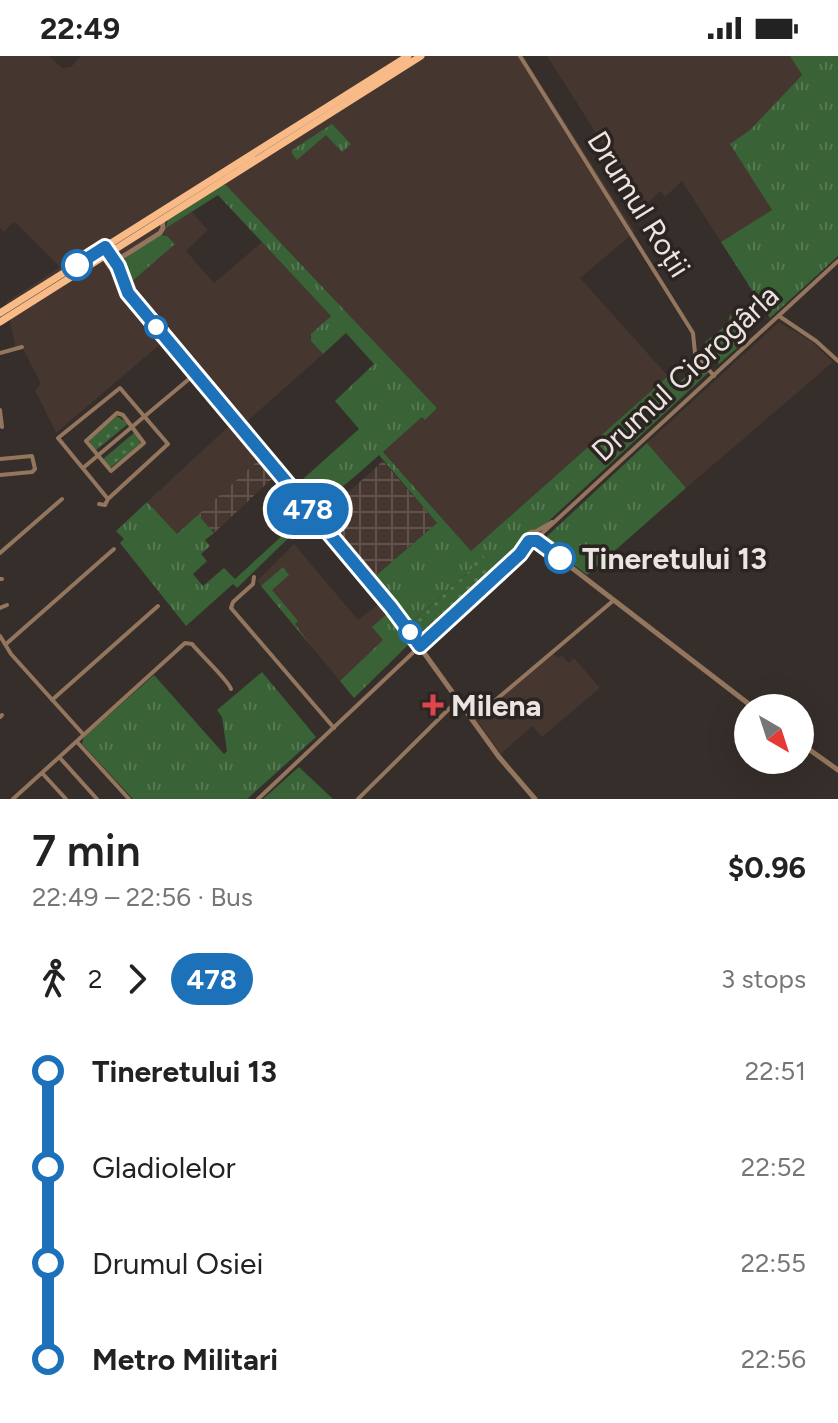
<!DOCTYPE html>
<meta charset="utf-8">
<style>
:root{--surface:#fff;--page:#f2f2f2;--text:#222;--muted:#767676}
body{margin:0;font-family:Figtree,sans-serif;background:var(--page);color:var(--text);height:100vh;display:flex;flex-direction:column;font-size:30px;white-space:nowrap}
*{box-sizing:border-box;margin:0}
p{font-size:26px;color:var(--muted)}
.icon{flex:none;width:44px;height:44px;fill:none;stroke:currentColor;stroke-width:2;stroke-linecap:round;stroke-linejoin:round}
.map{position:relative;height:743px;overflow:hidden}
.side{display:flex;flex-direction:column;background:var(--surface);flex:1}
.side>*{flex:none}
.badge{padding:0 16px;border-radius:26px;font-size:28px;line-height:52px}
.needle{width:52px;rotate:141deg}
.fabs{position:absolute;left:734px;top:638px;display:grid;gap:16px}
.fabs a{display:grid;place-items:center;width:80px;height:80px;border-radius:50%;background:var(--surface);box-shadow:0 8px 32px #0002;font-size:40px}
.map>.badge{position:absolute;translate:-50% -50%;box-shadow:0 0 0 4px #fff}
.legs{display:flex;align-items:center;gap:12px;height:88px;padding:0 32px;font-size:26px}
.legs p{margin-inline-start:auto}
.summary{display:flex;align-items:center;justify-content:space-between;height:136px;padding:0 32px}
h1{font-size:44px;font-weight:600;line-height:60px}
ul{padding:0 32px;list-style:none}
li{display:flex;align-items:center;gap:28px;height:96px;font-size:30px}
li i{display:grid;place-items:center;width:12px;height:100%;margin:0 10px;background:currentColor}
li i::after{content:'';width:20px;height:20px;margin:-10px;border:6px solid;border-radius:50%;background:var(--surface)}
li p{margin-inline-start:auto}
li:first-child i{background:linear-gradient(#0000 50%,currentColor 0)}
li:last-child i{background:linear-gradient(currentColor 50%,#0000 0)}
.status{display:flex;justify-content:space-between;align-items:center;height:56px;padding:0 40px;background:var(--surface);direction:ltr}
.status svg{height:22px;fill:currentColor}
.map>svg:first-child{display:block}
</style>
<div class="status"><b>22:49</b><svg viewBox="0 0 49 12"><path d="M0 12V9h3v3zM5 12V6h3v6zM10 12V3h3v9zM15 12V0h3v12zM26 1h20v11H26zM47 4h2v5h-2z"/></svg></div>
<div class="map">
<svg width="838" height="743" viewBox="0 0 838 743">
<defs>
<pattern id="industrial-grid" width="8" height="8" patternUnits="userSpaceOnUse" patternTransform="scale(2)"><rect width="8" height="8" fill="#453630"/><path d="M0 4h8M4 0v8" fill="none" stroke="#60534e"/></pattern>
<pattern id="grass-tufts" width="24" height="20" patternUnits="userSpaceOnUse" patternTransform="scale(2)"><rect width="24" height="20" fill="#396236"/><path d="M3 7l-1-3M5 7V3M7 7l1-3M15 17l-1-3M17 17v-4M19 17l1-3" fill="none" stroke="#567853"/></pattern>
<pattern id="park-dots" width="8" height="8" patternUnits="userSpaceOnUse" patternTransform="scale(2)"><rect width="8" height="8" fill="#396236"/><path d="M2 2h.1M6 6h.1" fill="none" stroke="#567853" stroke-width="1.8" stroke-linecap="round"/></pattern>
</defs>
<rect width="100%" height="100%" fill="#362e2a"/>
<!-- built -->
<path fill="#453630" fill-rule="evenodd" d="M0,0H49L62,12L71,11L81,0H523L635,176L580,222L668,320L471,495L383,396L422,361L425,364L437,352L229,132L192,156L208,174L186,195L214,227L262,186L331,260L310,281L311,285L323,298L244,368L171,279L56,377L35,334L41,328L23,293L16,294L6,246L60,211L18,169L13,166L4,176L0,172ZM164,179L175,188L124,211L126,202Z
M547,0H790L802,19L750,74L731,88L772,154L721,186L682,125L665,141L661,135L643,151Z
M779,266L811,285L833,306L686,432L647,387Z
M230,369L260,403L177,479L147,446Z
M294,488L358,564L380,547L409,585L408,589L354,642L257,525Z
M553,598L558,601L563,600L569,607L574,602L600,632L542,681L532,670L501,698L476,663Z"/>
<!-- industrial -->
<path fill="url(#industrial-grid)" d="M260,403L275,420L214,477L198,459Z
M383,405L437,467L374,521L322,460Z"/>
<!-- grass -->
<path fill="url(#grass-tufts)" d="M790,0H838V200L770,262L721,186L772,154L730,88L750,74L802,19Z
M332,68L351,88L342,96L326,79L297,104L292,98V94Z
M222,129H226L437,352L425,364L422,361L383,396L471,495L668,320L676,329L701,308L709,316L496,514L480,497L473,512L410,568L372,523L437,467L379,399C364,412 327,449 308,447L294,431L359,373L335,345L374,308L346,277L323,298L311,285V278L331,260L218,139L166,172L168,164Z
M160,179L167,180L175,188L130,227L124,211L125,202Z
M647,387L686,432L587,519L542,485Z
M281,428L304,458L305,466L237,532L233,528L186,570L120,487L124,483L116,475L147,446L177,478L198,459L214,477L205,484L210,490L201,498L207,505L193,518L203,530L224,512L235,523L294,469L270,441L272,437L275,440L278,438L275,434Z
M283,511L289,519L272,534L298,565L295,568L311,590L261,530Z
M388,557L409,588L354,642L340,625L383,584L372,571Z
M262,616L316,681L247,743H133L82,688L84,681L154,619L224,698L227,695L222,661L217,654Z
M299,711L333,743H263Z"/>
<!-- park -->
<path fill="url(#park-dots)" d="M730,258L746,284L719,308L705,286L728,268Z
M117,360L128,368L95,395L89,384Z
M135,376L141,388L110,412L102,404Z
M480,496L496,514L421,580L410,568L473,512L469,507Z"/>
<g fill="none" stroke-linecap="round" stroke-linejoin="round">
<!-- minor -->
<path stroke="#94755d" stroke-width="4" d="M520,0L693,277L695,297L714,320
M779,260L816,285L838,305
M0,297L22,291
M0,354L2,371
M117,357L123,359L144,387L111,415L86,385Z
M0,403L32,400L35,413L32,416L0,419
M83,412L195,318
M99,448L105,449L108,443L58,382L120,332L168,388L108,443
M535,476L552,466
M538,481L838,205
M0,497L62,443
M254,521L253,528L233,546L231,552L334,672
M0,523H2
M0,552L7,549
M0,580L11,598L83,678
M6,588L114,493
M52,644L158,550
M0,661L2,659
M472,664L614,544
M77,686L129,743
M60,702L97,743
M43,718L66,743
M13,743L185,587L192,588C200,598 229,625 231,633
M258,743L420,590
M358,743L458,644"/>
<!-- tertiary -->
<path stroke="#94755d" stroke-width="5" d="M108,195L127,232
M102,199L128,237L391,551L499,701L535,743
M120,216L122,201L160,177L163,172L162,164
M528 481a5 5 0 1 1 10 0a5 5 0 1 1-10 0Z
M537,485L754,652
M420,590L520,498L529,485
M800,687L838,714"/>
<!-- primary -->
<path stroke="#f8ba86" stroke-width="7" d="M0,257L408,0
M0,266L421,0"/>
</g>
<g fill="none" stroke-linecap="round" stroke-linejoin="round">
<!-- line-1 casing -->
<g stroke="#fff" stroke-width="18">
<path id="line-1" d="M77,209L105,191L118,210L128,237L391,551L420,590L520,498L529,485H537L560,502"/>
</g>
<!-- line-1 -->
<use href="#line-1" stroke="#1d71b8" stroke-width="12"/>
</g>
<!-- markers -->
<g fill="#fff" stroke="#1d71b8" stroke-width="4">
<circle cx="77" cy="209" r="14"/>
<circle cx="156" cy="271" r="10"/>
<circle cx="560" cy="502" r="14"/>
<circle cx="410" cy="576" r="10"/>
</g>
<path fill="#e0444e" stroke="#2c2420" stroke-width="3" d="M429 637h8v8h8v8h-8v8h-8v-8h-8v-8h8z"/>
<g text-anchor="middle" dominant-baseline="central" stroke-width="7" stroke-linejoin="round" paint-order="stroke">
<!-- street labels -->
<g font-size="30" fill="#eae4e2" stroke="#2c2420">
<text transform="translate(639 148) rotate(58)">Drumul Roții</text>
<text transform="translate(685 317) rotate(-43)">Drumul Ciorogârla</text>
</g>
<!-- stop labels -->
<g font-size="30" font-weight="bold" fill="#eae4e2" stroke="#2c2420" text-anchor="start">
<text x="582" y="502">Tineretului 13</text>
</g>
<!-- poi labels -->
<g font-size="30" font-weight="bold" fill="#eae4e2" stroke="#2c2420" text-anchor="start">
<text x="451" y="649">Milena</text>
</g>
</g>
</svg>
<div class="fabs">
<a><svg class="needle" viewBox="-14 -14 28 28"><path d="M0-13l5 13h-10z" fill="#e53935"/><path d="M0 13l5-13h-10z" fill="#767676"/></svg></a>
</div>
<b class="badge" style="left:308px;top:453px;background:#1d71b8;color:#fff">478</b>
</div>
<section class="side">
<div class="summary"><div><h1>7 min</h1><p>22:49 – 22:56 · Bus</p></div><b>$0.96</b></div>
<div class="legs"><svg class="icon" aria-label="walk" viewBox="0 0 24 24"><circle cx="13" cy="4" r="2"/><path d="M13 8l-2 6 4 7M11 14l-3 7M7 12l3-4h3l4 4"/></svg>2<svg class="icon" aria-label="forward" viewBox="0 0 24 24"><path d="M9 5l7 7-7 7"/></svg><b class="badge" style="background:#1d71b8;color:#fff">478</b><p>3 stops</p></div>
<ul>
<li><i style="color:#1d71b8"></i><b>Tineretului 13</b><p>22:51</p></li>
<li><i style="color:#1d71b8"></i><span>Gladiolelor</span><p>22:52</p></li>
<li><i style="color:#1d71b8"></i><span>Drumul Osiei</span><p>22:55</p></li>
<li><i style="color:#1d71b8"></i><b>Metro Militari</b><p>22:56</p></li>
</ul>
</section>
